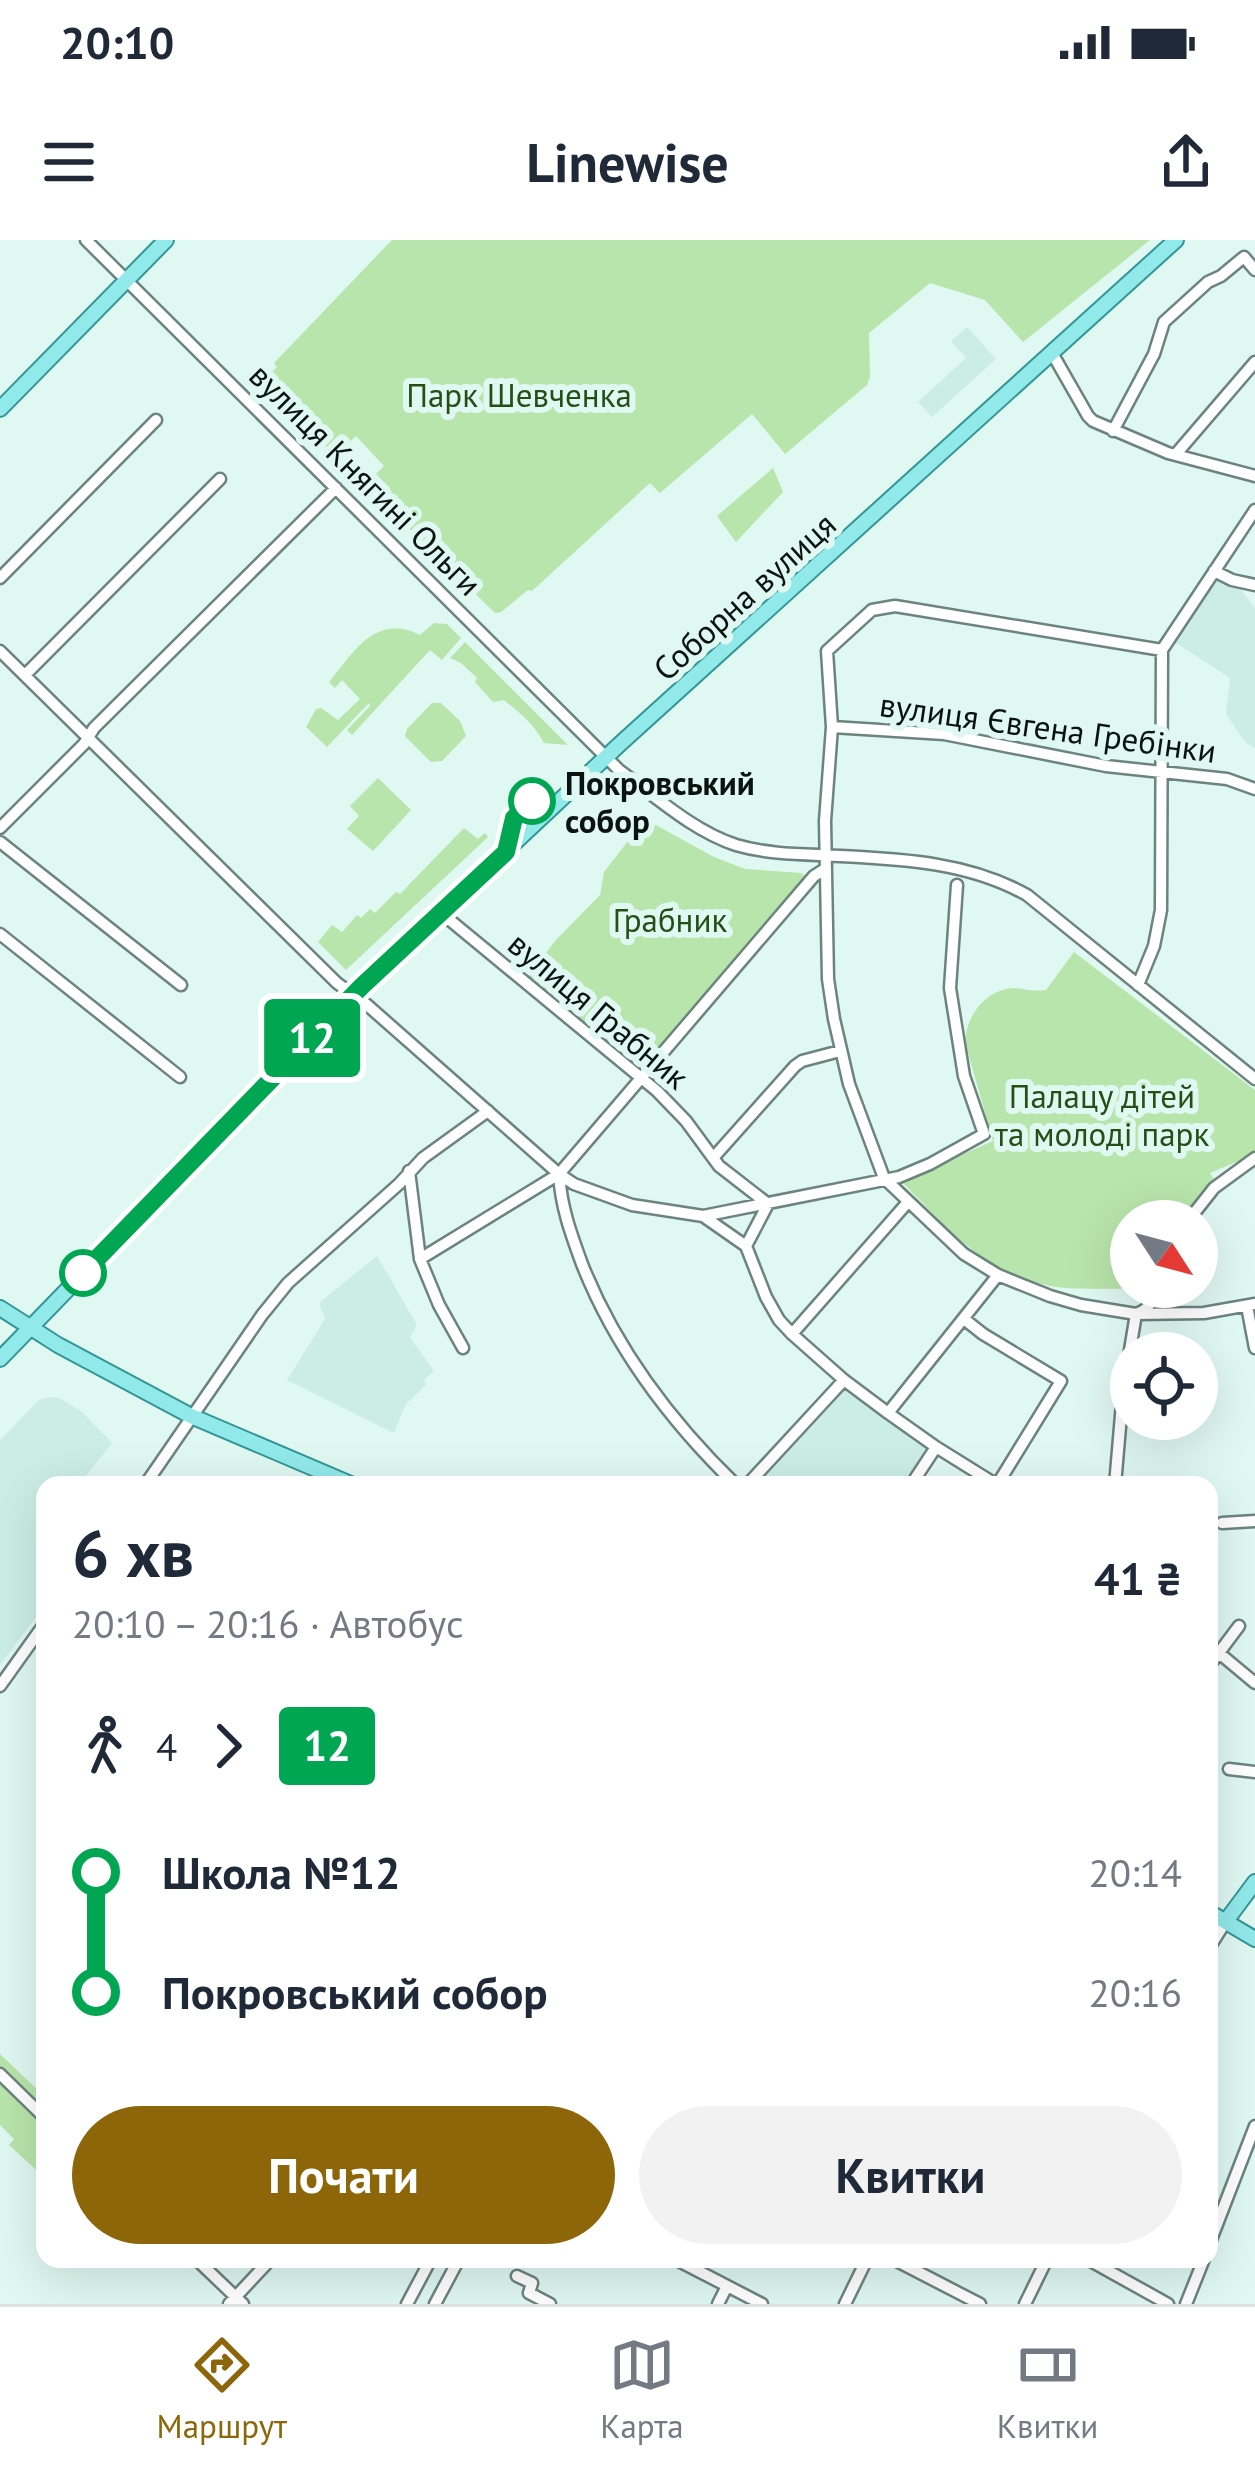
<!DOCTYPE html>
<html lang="uk">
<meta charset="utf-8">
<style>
:root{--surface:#fff;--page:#f2f2f3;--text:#1f2937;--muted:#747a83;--line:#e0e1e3;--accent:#8c6608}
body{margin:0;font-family:"PT Sans",sans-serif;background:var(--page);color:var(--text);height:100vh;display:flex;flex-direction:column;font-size:45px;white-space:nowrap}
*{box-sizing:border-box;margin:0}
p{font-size:39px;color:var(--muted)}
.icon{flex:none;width:66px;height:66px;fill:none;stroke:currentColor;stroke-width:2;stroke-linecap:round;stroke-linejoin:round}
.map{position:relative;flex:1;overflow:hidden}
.drawer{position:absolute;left:36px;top:1236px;width:1182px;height:792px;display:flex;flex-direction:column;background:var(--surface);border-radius:24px;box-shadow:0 12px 48px #0002}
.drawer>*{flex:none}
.badge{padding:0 24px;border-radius:9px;font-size:42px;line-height:78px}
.needle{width:78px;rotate:126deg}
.controls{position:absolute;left:1110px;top:960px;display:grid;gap:24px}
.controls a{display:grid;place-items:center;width:108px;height:108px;border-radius:50%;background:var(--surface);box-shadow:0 12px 48px #0002;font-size:60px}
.map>.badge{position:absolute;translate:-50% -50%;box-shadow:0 0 0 6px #fff}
.legs{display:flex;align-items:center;gap:18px;height:132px;padding:0 36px;font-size:39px}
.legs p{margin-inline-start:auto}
.headline{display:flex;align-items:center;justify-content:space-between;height:204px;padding:0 36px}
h1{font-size:66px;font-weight:800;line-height:90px}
.primary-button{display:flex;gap:24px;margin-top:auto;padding:24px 36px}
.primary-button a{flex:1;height:138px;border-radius:72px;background:var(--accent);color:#fff;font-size:48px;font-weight:800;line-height:138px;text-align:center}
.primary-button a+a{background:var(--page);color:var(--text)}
ul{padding:0 36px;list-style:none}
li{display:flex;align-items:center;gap:42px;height:120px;font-size:45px}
li i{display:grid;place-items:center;width:18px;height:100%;margin:0 15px;background:currentColor}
li i::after{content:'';width:30px;height:30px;margin:-15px;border:9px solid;border-radius:50%;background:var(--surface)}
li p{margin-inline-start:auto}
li:first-child i{background:linear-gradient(#0000 50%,currentColor 0)}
li:last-child i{background:linear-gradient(currentColor 50%,#0000 0)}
.status{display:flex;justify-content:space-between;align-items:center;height:84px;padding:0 60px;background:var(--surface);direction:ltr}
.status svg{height:33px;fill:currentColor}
header{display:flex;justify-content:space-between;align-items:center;height:156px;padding:0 36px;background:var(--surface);font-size:54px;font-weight:800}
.menu{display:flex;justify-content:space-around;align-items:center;height:168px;border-top:3px solid var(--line);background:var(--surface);font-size:33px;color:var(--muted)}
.menu a{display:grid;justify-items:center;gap:6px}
.menu .active{color:var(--accent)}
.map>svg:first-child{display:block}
</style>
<div class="status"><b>20:10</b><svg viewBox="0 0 49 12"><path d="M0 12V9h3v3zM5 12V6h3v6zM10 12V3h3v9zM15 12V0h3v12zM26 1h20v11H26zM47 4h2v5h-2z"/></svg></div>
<header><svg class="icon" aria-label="menu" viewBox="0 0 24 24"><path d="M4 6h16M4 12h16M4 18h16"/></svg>Linewise<svg class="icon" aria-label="share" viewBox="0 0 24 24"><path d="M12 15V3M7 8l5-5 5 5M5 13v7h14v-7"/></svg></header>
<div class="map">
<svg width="1255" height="2064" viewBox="0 0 1255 2064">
<rect width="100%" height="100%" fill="#dff8f1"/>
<!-- built -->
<path fill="#cbede4" d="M967,87L996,119L932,177L918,162L966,118L951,101Z
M1218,340L1244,347L1242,351L1255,368V508L1246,503L1226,474L1230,438L1173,401L1212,344Z
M377,1016L417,1085L410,1097L434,1131L424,1140L426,1145L406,1164L394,1193L287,1140L325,1079L319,1063Z
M844,1140L936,1207L911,1245H747Z
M50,1157L59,1158L81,1171L112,1203L79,1245H45V1365L0,1425V1200L39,1160Z"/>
<!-- green -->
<path fill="#b8e5ab" d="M392,0H1150L1023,102L985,60L930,43L869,93L870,137L867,145L785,214L752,174L660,253L650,243L532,351L528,350L501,372L495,373L379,259L390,248L376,234L384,226L356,196L335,215L267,148L265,139L277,127L274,123Z
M773,228L783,252L736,302L717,276Z
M434,383L447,384L461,398L442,420L430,410L352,495L347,490L370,466L369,463L327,507L306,487L316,469L321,468L338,480L360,459L342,440L335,448L329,442C354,412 375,373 420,395Z
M465,402L568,505L544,503C534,484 520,473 504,460L493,462L475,442L477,438L461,423L450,418Z
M432,463H441L460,481L466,496L442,521L431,522L405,496L407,489Z
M378,538L411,570L373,611L347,589L359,576L350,566Z
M645,579L714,617L745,629L801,633L805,636L640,828L528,736L556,700L600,655L604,632Z
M464,588L478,599L485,593L488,597L346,730L318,702L332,685L342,692L357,675L361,678L370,669L375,673L396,652L400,654Z
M1074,712L1255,850V914L1210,933L1215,941L1186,981H1131L1132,1049C1104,1048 1073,1051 1046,1045C983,1033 944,984 901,941L993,901L965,802C966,779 981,755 1006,749C1018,746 1032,753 1046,750Z
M0,1814L45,1857V1938L9,1905L14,1899L0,1885Z"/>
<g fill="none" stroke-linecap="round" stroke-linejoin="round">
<!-- minor casing -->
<g stroke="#6d847e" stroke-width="15">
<path id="minor" d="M86,0L619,530C655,556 693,591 736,605C763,613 791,614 819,615C891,619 963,619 1027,655L1255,839
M1052,113L1088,176L1093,181L1168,213L1255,236
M1113,191L1154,114L1164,82L1208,42L1221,36L1244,17L1255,30
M1176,214L1255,122
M1214,331L1232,340L1255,345
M0,338L156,180
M1162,410L895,366L872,370L827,411L832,487L825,581L828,739L834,779L849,844L884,938L964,1014L998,1035L1050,1056L1081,1065L1136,1074L1204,1073L1255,1064
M0,411L337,743L366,764L559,934L574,944L632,965L703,976L746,1006L766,1057L779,1080L792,1094L844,1140L888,1173L936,1207L997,1245
M25,435L220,239
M832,487L944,494L1106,526L1227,539L1255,549
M0,588L84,504L94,488L336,248
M0,602L181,745
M440,672L657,851L686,881L719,926L768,964
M0,694L180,837
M1138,745L1154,706L1161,670L1162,410L1255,270
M713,918L795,826L802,821L840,811
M409,931L420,1019L439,1065L463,1108
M559,934C561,967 571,994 582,1024C616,1110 670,1181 736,1245
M703,976L899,937L930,924L984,894L964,836L950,748L957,645
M1188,981L1214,948L1255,918
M746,1006L768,964
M420,1019L559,934L814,636L825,629
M1247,1066L1255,1108
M964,1079L983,1094L1061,1141L997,1245
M792,1094L908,962
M888,1173L998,1035
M145,1245L262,1075L288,1043L399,944L423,918L488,871
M747,1245L844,1140
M911,1245L936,1207
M1115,1245L1123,1152L1136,1074C1150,1069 1153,1062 1151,1047
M1222,1283L1255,1281
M1219,1413L1255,1443
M1209,1426L1239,1386
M0,1446L45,1383
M1229,1529L1255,1532
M1209,1708L1226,1681
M0,1834L45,1878
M1209,2005L1255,1886
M196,2019L243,2064
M675,2019L762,2064
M893,2019L980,2064
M1087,2019L1168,2064
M517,2036L532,2043L529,2053L550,2064
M229,2064L271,2019
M407,2064L431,2019
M435,2064L459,2019
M718,2064L727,2046
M845,2064L867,2019
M1025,2064L1047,2019
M1186,2064L1204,2019"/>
</g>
<!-- major casing -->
<g stroke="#349595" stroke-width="18">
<path id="major" d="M0,169L166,0
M0,1068L58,1105L191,1176L353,1245
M0,1119L362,746L621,503L1176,0
M1209,1672L1255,1699
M1226,1681L1255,1642"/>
</g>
<!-- minor -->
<use href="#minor" stroke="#fff" stroke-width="10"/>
<!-- major -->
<use href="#major" stroke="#92e9ea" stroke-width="14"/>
</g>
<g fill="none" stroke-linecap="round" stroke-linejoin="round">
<!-- line-1 casing -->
<g stroke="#fff" stroke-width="27">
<path id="line-1" d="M83,1033L362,746L506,612L514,578L532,561"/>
</g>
<!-- line-1 -->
<use href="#line-1" stroke="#00a651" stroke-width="18"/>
</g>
<!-- markers -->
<g fill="#fff" stroke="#00a651" stroke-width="6">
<circle cx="532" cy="561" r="21"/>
<circle cx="83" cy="1033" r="21"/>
</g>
<g text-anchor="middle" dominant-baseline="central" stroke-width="12" stroke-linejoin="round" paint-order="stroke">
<!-- park labels -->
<g font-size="33" fill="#244f15" stroke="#dff8f1">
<text x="519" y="154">Парк Шевченка</text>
<text x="670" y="679">Грабник</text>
<text x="1102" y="855">Палацу дітей<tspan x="1102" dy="38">та молоді парк</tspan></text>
</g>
<!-- street labels -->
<g font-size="33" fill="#0b1311" stroke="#dff8f1">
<text transform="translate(366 239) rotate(45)">вулиця Княгині Ольги</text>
<text transform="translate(744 356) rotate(-42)">Соборна вулиця</text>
<text transform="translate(1048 487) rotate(8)">вулиця Євгена Гребінки</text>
<text transform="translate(599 770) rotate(40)">вулиця Грабник</text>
</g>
<!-- stop labels -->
<g font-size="33" font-weight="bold" fill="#0b1311" stroke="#dff8f1" text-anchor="start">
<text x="565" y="542">Покровський<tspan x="565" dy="38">собор</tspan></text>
</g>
</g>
</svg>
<div class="controls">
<a><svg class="needle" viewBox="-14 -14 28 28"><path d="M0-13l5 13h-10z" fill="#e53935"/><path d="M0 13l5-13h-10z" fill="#747a83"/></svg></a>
<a><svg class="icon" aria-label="locate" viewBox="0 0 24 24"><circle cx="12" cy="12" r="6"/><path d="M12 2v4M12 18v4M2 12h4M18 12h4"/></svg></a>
</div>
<b class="badge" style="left:312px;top:798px;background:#00a651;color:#fff">12</b>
<section class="drawer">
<div class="headline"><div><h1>6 хв</h1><p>20:10 – 20:16 · Автобус</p></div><b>41 ₴</b></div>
<div class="legs"><svg class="icon" aria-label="walk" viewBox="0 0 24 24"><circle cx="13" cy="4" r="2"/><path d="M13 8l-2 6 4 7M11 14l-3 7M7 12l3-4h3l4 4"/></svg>4<svg class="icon" aria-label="forward" viewBox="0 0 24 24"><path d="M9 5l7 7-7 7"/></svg><b class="badge" style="background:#00a651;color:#fff">12</b></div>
<ul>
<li><i style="color:#00a651"></i><b>Школа №12</b><p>20:14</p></li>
<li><i style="color:#00a651"></i><b>Покровський собор</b><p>20:16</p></li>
</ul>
<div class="primary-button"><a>Почати</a><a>Квитки</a></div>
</section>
</div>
<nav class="menu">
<a class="active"><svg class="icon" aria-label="directions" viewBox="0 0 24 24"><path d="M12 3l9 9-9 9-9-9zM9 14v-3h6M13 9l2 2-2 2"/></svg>Маршрут</a>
<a><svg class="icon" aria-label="map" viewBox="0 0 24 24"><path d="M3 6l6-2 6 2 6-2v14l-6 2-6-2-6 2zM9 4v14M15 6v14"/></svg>Карта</a>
<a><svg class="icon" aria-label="tickets" viewBox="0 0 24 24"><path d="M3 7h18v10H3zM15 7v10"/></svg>Квитки</a>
</nav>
